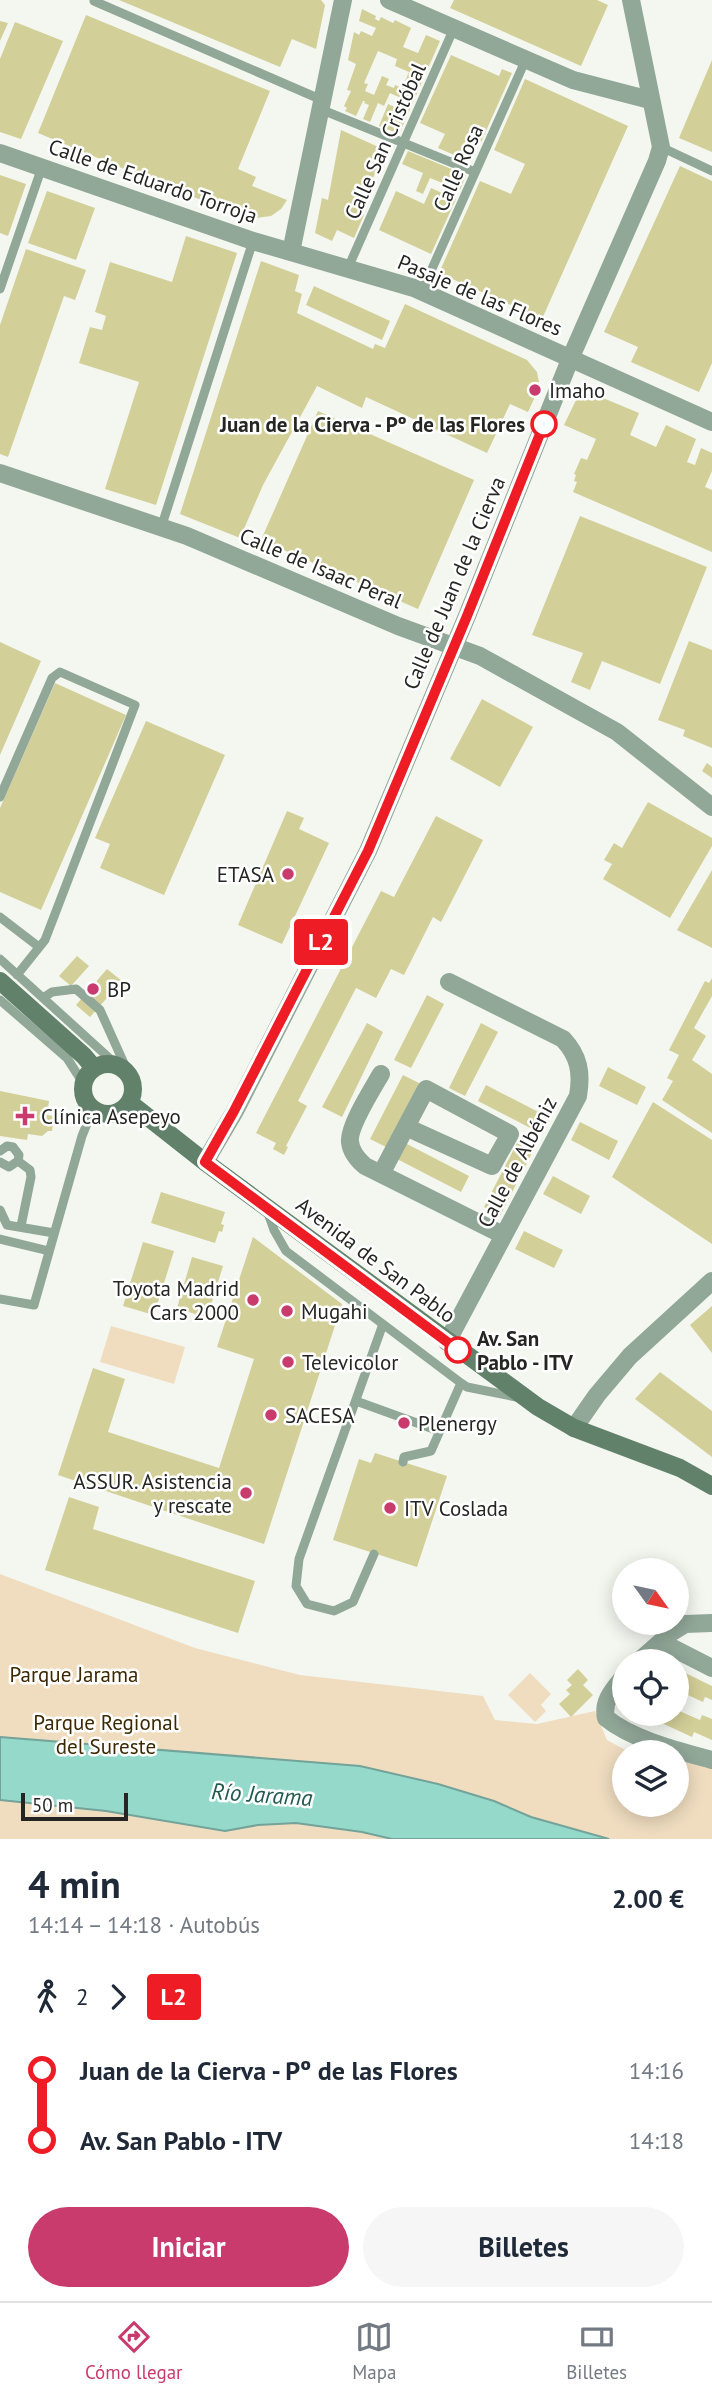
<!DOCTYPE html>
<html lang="es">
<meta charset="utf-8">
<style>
:root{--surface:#fff;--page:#f6f6f7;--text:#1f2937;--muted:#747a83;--line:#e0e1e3;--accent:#c83b6c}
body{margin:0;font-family:"PT Sans",sans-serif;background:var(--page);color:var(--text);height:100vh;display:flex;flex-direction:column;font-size:26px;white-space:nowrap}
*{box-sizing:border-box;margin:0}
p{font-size:23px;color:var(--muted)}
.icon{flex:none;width:38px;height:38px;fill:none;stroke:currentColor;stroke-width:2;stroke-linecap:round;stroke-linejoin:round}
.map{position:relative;height:1839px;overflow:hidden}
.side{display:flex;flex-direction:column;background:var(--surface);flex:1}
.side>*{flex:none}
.badge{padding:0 14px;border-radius:5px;font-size:24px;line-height:46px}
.needle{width:46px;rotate:123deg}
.buttons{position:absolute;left:612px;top:1558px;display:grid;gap:14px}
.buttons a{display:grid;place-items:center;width:77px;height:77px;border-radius:50%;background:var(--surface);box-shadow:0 4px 18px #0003;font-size:35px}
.scale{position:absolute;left:21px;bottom:18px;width:107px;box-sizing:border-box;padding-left:7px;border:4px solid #252624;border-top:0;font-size:19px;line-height:24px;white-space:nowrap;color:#252624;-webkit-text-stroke:5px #fff;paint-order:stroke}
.map>.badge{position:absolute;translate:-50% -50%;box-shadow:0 0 0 4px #fff}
.legs{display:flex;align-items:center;gap:10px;height:77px;padding:0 28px;font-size:23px}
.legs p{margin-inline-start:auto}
.head{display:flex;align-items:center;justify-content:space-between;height:119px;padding:0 28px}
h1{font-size:38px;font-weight:800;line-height:52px}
.cta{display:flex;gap:14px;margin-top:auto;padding:14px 28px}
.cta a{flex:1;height:80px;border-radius:42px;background:var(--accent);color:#fff;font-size:28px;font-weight:800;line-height:80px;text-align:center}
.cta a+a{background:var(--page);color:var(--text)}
ul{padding:0 28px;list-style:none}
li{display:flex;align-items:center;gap:24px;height:70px;font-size:26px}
li i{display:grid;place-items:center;width:10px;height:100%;margin:0 9px;background:currentColor}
li i::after{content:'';width:18px;height:18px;margin:-9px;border:5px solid;border-radius:50%;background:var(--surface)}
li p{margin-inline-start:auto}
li:first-child i{background:linear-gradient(#0000 50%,currentColor 0)}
li:last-child i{background:linear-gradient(currentColor 50%,#0000 0)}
.tabs{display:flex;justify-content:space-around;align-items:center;height:98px;border-top:2px solid var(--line);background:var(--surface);font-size:19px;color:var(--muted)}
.tabs a{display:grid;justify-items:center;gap:4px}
.tabs .active{color:var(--accent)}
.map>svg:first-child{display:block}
</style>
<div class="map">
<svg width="712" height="1839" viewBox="0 0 712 1839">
<rect width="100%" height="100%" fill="#f3f7f0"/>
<!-- green -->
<path fill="#f0ddc0" d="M111,1326L185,1347L174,1384L100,1362Z
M0,1574L195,1648L300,1675L483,1696L495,1720L537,1724L595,1711L607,1740L629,1752H625V1804H677V1755L712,1767V1839H0Z
M530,1673L551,1694L541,1705L546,1711L535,1722L508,1695Z"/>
<!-- water -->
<path fill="#95d9cb" stroke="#73a399" stroke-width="2" d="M0,1737L360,1766L438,1784L494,1801L531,1817L609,1839H392L362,1832L296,1823L258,1825L225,1831L106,1811L0,1800Z"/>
<!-- building -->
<path fill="#d3cf98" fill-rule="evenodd" d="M119,0H321L325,5L316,49L292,39L280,67Z
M454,0H597L608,5L581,66L450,8Z
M362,9L376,16L375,19L379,21L381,17L393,23L395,20L411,28L403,47L418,53L426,35L440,41L400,132L397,133L379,126L388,104L397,108L401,98L390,93L384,106L378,103L370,122L363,119L369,105L364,103L365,101H363L356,116L345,111L347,108L344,106L351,91L347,90L356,64L348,60L354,32L359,35L361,31L372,36L376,28L359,21ZM378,51L397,59L395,66L409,72L402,88L395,85L394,88L386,85L389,79L382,76L374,95L365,91L368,84L364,83Z
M86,15L270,91L238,169L256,177L252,186L287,200L281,209L271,216L256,218L184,194L38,133Z
M0,21L8,23L0,41Z
M15,22L63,41L21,139L0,132V59Z
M451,55L499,76L502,69L512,73L481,142L468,136L459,157L438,148L445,134L420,123Z
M712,60V152L679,138Z
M525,79L628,126L542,319L439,273L480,181L511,194L525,164L494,150Z
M341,130L385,150L358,213L364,215L354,238L337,230L332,241L315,233L322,198L328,200Z
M408,151L466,175L460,190L430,178L423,194L416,191L423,173L402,164Z
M680,166L712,181V363L699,392L631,362L638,347L604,332Z
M0,175L26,184L8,236L0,233Z
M431,188L456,199L431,254L379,230L396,191L424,204Z
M47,191L95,208L76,260L28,243Z
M186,236L237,253L156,505L105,489L139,382L79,363L90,327L102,330L106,316L95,312L110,262L172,282Z
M26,249L86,270L75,300L64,296L8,457L0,454V325Z
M261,261L299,275L295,291L302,294L297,313L373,349L375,344L385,348L405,304L527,360L537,372L539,382L538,390L528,412L510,404L487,453L366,397L362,408L317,386L263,485L240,538L180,514Z
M314,286L390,321L382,340L306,305Z
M591,393L639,413L630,435L656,447L666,425L696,439L687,462L695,465L701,448L712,453V471L705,487L712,490V552L573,492L577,482L574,481L576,475L574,474L581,458L587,460L596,439L564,425L577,398Z
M318,411L474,480L418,609L261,540Z
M580,516L707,567L660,684L602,661L590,690L571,682L583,653L532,635Z
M689,641L712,650V748L683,736L685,730L658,720Z
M0,642L41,661L0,755Z
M55,683L126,715L41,910L0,892V808Z
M482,699L533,727L500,787L450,759Z
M146,721L225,755L164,895L100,868L110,844L95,838Z
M707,763L712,767V778L702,771Z
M648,802L712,838V846L670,918L603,879L612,864L604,860L614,843L622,848Z
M287,811L304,818L299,829L329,843L282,944L238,925Z
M436,816L483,840L441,922L433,917L404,975L391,969L376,998L356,988L298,1101L307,1106L286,1146L288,1147L284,1155L273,1149L276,1143L256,1133L381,891L394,897Z
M712,870V948L677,930Z
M77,956L89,966L71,986L59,976Z
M107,969L122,981L90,1017L76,1005Z
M712,978V996L694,1028L706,1036L692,1060L712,1074V1133L662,1100L673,1081L667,1078L679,1055L669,1050L705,981L709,983Z
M427,995L444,1004L411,1068L394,1060Z
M367,1023L383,1032L342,1117L322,1107Z
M481,1023L498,1032L465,1096L449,1088Z
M608,1067L646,1087L637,1105L599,1086Z
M403,1075L419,1083L386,1147L370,1139Z
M486,1085L550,1118L542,1134L478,1101Z
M0,1091L49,1101L47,1115L54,1116L52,1131H48L42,1136L28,1134L27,1140L0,1136Z
M653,1102L712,1140V1244L612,1177Z
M580,1122L618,1141L609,1160L571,1140Z
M405,1143L469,1176L461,1192L397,1159Z
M517,1143L533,1151L500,1216L484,1207Z
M553,1176L590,1196L581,1214L543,1194Z
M161,1192L225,1212L221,1224L224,1225L222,1232L219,1231L215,1243L151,1223Z
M524,1231L563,1250L554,1268L515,1249Z
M253,1237L342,1304L264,1544L58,1475L93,1368L125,1379L108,1432L219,1468L254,1359L217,1347Z
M143,1242L174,1251L154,1315L123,1306Z
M192,1257L223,1266L207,1318L177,1308Z
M712,1306V1353L690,1325Z
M660,1372L712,1411V1457L635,1399Z
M375,1453L447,1476L417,1567L333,1540L359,1459L371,1463Z
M69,1497L99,1507L93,1529L255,1581L238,1633L45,1570Z
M578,1669L588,1680L583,1685L593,1695L571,1717L559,1704L570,1694L566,1690L572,1685L567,1680Z
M677,1669L712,1686V1700L705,1697L703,1702L677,1690Z
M677,1710L700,1720L702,1715L712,1719V1740L694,1732L692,1737L640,1713H677Z"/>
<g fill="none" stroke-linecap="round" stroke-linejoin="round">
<!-- lane -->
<path stroke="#91a798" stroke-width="9" d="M94,1L322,100
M320,109L475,172
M661,147L712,171
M348,268L454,28
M0,289L42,167
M422,291L526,59
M161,528L253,241
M0,797L52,678L60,672L135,705L45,940L17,975
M0,917L39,947
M0,959L118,1066
M43,998L52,992L76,989L100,1010L131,1079
M0,1000L67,1058L83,1083
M0,1151L7,1146L13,1147L19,1155L18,1161
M18,1161L30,1170L31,1177L21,1226
M0,1162L9,1167L18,1161
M0,1210L7,1225L54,1233
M268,1213L274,1230L286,1251L461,1383L467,1387L516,1397
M0,1239L49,1251
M0,1299L34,1305L82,1136L93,1109
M356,1401L439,1431
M403,1462L404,1457L431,1451L461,1383
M374,1554L353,1602L334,1611L307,1604L296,1586L299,1559L383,1324"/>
<!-- street -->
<path stroke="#91a798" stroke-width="18" d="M389,0L573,80L650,100
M0,153L253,241L414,288L712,422
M291,252L343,0
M0,473L187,536L398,626L480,656L617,732L712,807
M381,1074C373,1088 348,1127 350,1142C351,1152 358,1160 365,1166L503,1235
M205,1162L235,1111L368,851L467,616L571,357L657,161L661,147L631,0
M381,1174L426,1089L510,1134L492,1166L406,1127
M447,1342L578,1096C582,1073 579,1056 563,1039L449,982
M574,1428L597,1395L630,1356L712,1281
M661,1642L712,1668
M639,1661L672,1632L685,1624L712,1623
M625,1675C614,1689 602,1700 606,1718C633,1740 679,1751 712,1760"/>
<!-- secondary -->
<path stroke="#61816b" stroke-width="18" d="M0,981L84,1056L94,1068
M83 1089a25 25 0 1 1 50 0a25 25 0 1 1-50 0Z
M130,1103L205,1162L538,1407L574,1428L680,1468L712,1486"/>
</g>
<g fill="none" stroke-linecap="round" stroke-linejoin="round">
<!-- line-1 casing -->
<g stroke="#fff" stroke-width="16">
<path id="line-1" d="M458,1350L205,1162L234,1111L368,851L467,616L544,424"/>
</g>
<!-- line-1 -->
<use href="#line-1" stroke="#ee1c25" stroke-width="10"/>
</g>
<!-- markers -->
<g fill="#c83b6c" stroke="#fff" stroke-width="2.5">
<circle cx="535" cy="390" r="7"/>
<circle cx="288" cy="874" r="7"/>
<circle cx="93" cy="989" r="7"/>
<path d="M21.5 1105.5h7v7h7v7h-7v7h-7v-7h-7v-7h7z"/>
<circle cx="253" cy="1300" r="7"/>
<circle cx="287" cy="1311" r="7"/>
<circle cx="288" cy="1362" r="7"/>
<circle cx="271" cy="1415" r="7"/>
<circle cx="404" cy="1423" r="7"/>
<circle cx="246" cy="1493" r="7"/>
<circle cx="390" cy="1508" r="7"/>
</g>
<g fill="#fff" stroke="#ee1c25" stroke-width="3.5">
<circle cx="544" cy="424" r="12"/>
<circle cx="458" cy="1350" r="12"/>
</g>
<g text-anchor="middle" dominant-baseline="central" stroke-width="5" stroke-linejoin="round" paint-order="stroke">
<!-- street labels -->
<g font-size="21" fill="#252624" stroke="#fff">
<text transform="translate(385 141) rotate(-66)">Calle San Cristóbal</text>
<text transform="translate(458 168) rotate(-66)">Calle Rosa</text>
<text transform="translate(153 181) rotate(19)">Calle de Eduardo Torroja</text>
<text transform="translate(480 295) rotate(23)">Pasaje de las Flores</text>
<text transform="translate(321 568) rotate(23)">Calle de Isaac Peral</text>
<text transform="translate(454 583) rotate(-67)">Calle de Juan de la Cierva</text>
<text transform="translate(517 1162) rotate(-62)">Calle de Albéniz</text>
<text transform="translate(376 1260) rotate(37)">Avenida de San Pablo</text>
</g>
<!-- poi labels -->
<g font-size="21" fill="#252624" stroke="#fff" text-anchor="start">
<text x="549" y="390">Imaho</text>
<text x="274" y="874" text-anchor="end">ETASA</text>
<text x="107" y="989">BP</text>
<text x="41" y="1116">Clínica Asepeyo</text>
<text x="239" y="1288" text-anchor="end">Toyota Madrid<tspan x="239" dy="24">Cars 2000</tspan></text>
<text x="301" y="1311">Mugahi</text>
<text x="302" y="1362">Televicolor</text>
<text x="285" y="1415">SACESA</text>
<text x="418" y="1423">Plenergy</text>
<text x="232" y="1481" text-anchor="end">ASSUR. Asistencia<tspan x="232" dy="24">y rescate</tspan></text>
<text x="404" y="1508">ITV Coslada</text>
</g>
<!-- stop labels -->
<g font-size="21" font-weight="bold" fill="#252624" stroke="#fff" text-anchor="end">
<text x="525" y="424">Juan de la Cierva - Pº de las Flores</text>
<text x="477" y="1338" text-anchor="start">Av. San<tspan x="477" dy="24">Pablo - ITV</tspan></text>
</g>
<!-- park labels -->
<g font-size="21" fill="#3c2800" stroke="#fff">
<text x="74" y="1674">Parque Jarama</text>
<text x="106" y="1722">Parque Regional<tspan x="106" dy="24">del Sureste</tspan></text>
</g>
<!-- water labels -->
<g font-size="23" font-style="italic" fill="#225a50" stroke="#fff">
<text transform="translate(262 1794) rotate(4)">Río Jarama</text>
</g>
</g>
</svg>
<div class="buttons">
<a><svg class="needle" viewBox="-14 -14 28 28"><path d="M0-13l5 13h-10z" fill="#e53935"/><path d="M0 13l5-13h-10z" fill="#747a83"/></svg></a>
<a><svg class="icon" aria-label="locate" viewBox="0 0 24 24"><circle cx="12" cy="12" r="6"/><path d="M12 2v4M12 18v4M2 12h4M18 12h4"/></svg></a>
<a><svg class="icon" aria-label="layers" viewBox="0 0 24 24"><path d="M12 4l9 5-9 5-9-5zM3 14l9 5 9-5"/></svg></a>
</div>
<div class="scale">50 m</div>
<b class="badge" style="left:321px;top:942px;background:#ee1c25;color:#fff">L2</b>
</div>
<section class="side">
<div class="head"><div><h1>4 min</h1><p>14:14 – 14:18 · Autobús</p></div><b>2.00 €</b></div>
<div class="legs"><svg class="icon" aria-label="walk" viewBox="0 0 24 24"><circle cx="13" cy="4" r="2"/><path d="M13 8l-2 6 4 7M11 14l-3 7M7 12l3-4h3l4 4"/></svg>2<svg class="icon" aria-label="forward" viewBox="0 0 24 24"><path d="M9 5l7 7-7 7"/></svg><b class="badge" style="background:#ee1c25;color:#fff">L2</b></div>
<ul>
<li><i style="color:#ee1c25"></i><b>Juan de la Cierva - Pº de las Flores</b><p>14:16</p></li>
<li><i style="color:#ee1c25"></i><b>Av. San Pablo - ITV</b><p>14:18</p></li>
</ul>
<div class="cta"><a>Iniciar</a><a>Billetes</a></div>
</section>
<nav class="tabs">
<a class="active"><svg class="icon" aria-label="directions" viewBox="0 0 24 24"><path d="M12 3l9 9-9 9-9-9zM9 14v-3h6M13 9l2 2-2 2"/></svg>Cómo llegar</a>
<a><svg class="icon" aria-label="map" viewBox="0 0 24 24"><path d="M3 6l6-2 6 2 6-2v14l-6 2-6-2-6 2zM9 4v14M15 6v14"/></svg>Mapa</a>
<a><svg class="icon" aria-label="tickets" viewBox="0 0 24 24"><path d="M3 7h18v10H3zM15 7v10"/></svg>Billetes</a>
</nav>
